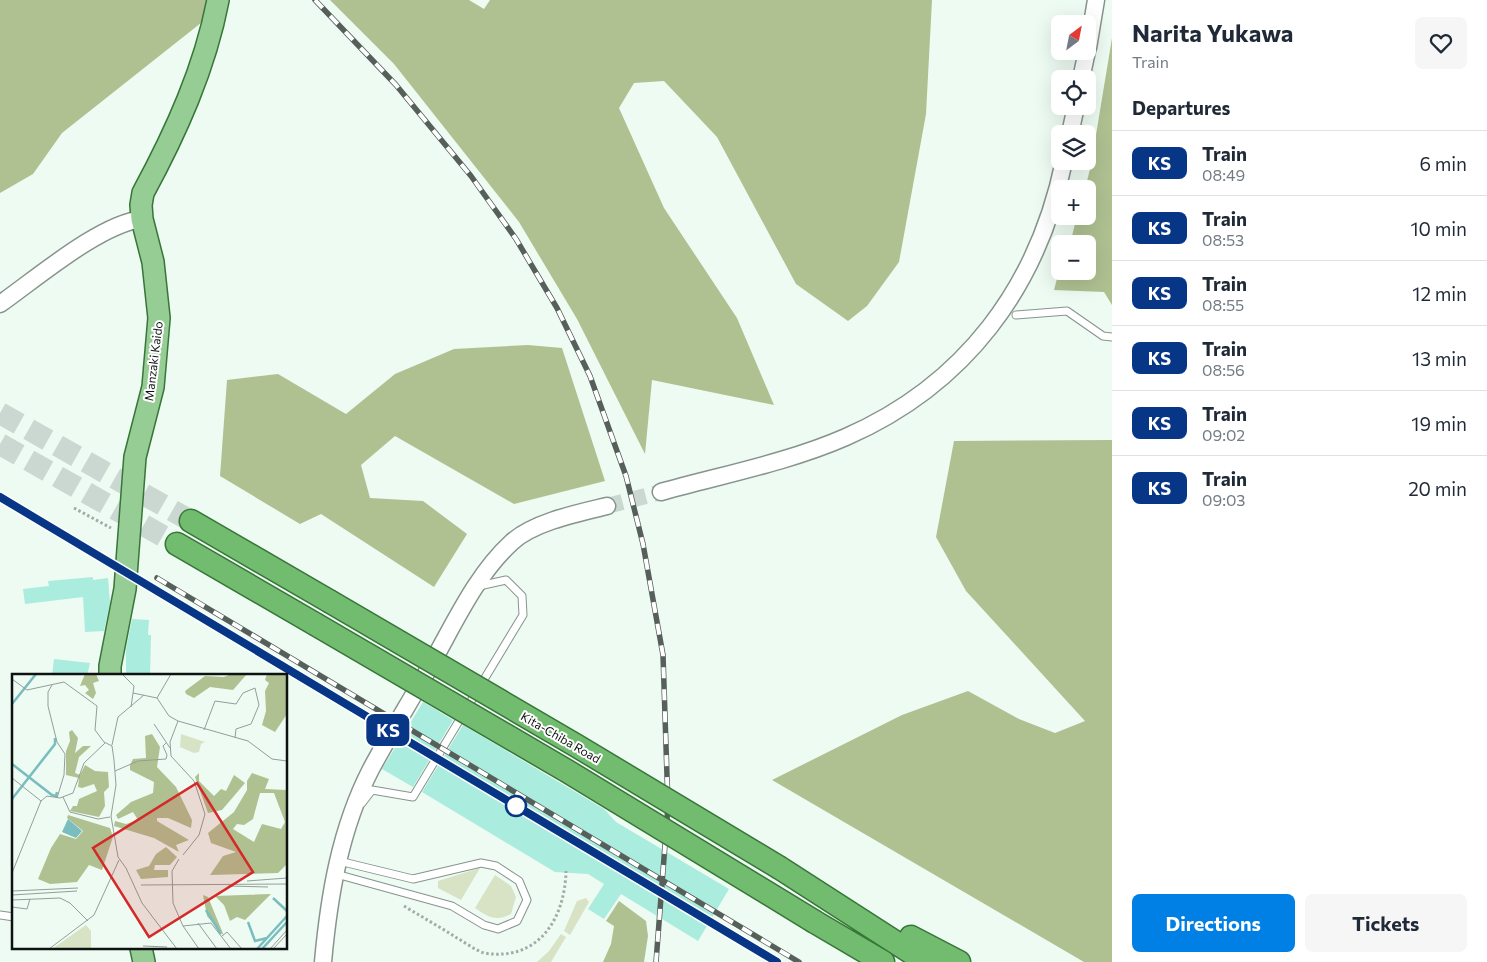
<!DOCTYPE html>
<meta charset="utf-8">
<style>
:root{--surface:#fff;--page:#f6f6f7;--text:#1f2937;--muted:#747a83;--line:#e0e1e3;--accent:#007fe5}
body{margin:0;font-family:Commissioner,sans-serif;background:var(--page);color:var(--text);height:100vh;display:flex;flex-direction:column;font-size:19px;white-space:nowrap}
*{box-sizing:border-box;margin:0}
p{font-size:16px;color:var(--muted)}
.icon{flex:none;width:28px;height:28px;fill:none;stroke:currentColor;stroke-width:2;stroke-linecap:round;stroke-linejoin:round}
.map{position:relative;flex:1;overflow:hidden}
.sheet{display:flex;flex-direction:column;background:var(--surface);width:375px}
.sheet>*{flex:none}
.badge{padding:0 10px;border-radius:8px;font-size:18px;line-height:32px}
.needle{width:32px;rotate:32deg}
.controls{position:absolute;left:1051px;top:15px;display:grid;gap:10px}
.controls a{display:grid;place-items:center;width:45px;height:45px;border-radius:8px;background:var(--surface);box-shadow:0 5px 20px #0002;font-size:25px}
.map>.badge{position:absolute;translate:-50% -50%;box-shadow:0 0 0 2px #fff}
h2{padding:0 20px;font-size:19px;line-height:45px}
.round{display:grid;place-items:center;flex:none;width:52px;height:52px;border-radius:8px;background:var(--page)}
.summary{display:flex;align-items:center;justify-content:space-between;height:85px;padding:0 20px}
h1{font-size:24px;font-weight:700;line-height:38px}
.primary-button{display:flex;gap:10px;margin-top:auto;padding:10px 20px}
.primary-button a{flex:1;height:58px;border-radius:8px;background:var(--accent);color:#fff;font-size:20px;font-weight:700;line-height:58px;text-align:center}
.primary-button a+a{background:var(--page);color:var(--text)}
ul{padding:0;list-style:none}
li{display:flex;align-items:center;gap:15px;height:65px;padding:0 20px;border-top:1px solid var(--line)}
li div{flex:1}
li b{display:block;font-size:19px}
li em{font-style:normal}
li .badge{min-width:55px;font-weight:700;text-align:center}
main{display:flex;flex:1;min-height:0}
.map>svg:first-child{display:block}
</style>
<main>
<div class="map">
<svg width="1112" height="962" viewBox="0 0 1112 962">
<rect width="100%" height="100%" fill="#edfbf3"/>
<!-- green -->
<path fill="#d7e3c4" d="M480,868L461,900L438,888V881Z
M495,875L511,886L516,897L511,914C496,922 488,917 475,908Z
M586,898L589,902L570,935L564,931L577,901Z
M561,934L566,937L551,962H537L549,951Z"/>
<!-- forest -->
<path fill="#afc191" d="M0,0H214L211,15L62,133L33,174L0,193Z
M330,0H469L484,9L490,0H932L926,114L899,262L867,306L848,321L796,284L717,137L664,81L634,83L619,108L664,208L737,318L774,405L652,380L645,454L577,319L519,222L394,64Z
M1112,38V305L1104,292L1054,290L1060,267V271H1088V244H1070L1077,216H1088V189H1085L1091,165Z
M528,345L562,348L605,481L514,504L395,436L361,465L370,498L423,501L467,534L434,587L321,514L300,524L220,476L227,380L278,374L346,414L395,374L454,349Z
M1112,440V962H1084L772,780L902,715L968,691L1019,719L1055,733L1085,721L966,591L936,537L954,441Z
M619,901L646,921L648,936L644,962H603L611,944L614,926L606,921Z"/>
<!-- building -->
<path fill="#aaecdd" d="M93,577V580L108,578L110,603L104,631L85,632L83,597L25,604L23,589L49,586L48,581Z
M132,619L149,620L148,635H151L150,676H126V649Z
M54,659L90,663L87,676H52Z
M423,702L453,720L413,787L382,769Z
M463,725L604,809L616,822L729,889L698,941L621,894L604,919L588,909L604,884L588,874L555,872L422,792Z"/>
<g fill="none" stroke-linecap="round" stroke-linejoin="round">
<!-- tertiary-tunnel -->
<path stroke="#cbd8d1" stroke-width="16" stroke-dasharray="16 8" stroke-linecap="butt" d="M607,506L661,492"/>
<!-- trunk-tunnel -->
<path stroke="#cbd8d1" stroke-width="22" stroke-dasharray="22 11" stroke-linecap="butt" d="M0,413L191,521
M0,444L177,544"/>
<!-- service casing -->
<g stroke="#87948d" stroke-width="9">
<path id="service" d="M1016,315L1067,311L1103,336L1112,337
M362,803L372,790L413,797L523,615L522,596L506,580L479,586
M336,874L452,906L484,925L498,929L517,921L527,900L519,881L496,866L481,863L413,879L339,861
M0,915L14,917"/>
</g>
<!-- tertiary casing -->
<g stroke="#87948d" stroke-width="19">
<path id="tertiary" d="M1088,48L1096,0
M1081,79L1087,51
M1070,134L1076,106
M0,304C37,278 100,224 142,219
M661,492C722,475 789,462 846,437C965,385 1038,287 1064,161
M323,962C329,896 340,829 371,769C391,732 413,697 433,661C456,620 477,574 512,542C534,522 578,513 607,506"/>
</g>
<!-- primary casing -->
<g stroke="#387538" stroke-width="24">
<path id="primary" d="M110,676V666L125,589L135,457L153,387L159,318L153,262L142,219L141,205L143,193C176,132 205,68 218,0
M141,948L144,962"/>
</g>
<!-- trunk casing -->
<g stroke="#387538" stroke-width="25">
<path id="trunk" d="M191,521L329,601
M177,544L315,624
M780,868L926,962
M815,922L883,962
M911,937L959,962"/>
</g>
<!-- path -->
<path stroke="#a1aca6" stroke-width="3" stroke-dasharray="2.5 2.5" stroke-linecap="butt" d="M74,508L111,528
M404,906C422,917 440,927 457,938C466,943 475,950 484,953C539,962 565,918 566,871"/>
<!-- service -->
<use href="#service" stroke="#fff" stroke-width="7"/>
<!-- tertiary -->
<use href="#tertiary" stroke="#fff" stroke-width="16"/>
<!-- primary -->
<use href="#primary" stroke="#95cd94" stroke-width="21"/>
<!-- trunk -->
<use href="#trunk" stroke="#72bc70" stroke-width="22"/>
<!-- rail casing -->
<g stroke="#575f5b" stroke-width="5.5">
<path id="rail" d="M315,0L396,85L471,176L516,239L557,308L590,376L626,476L643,544L663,655L668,806L656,962
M157,578L799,962
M150,587L777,962"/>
</g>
<!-- rail -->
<use href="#rail" stroke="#fff" stroke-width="4" stroke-dasharray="11" stroke-linecap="butt"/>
<!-- trunk-bridge casing -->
<g stroke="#387538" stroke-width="25" stroke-linecap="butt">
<path id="trunk-bridge" d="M329,601L577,746L780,868
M315,624L567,771L815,922"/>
</g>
<!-- trunk-bridge -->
<use href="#trunk-bridge" stroke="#72bc70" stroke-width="22"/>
</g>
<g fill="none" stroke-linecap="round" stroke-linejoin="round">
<!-- line casing -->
<g stroke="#fff" stroke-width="11">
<path id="line" d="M0,497L777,962"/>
</g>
<!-- line -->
<use href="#line" stroke="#073686" stroke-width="8"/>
</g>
<!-- markers -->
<circle fill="#fff" stroke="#073686" stroke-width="2.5" cx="516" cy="806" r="10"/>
<g text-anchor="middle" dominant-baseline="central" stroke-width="4" stroke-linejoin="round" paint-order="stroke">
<!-- street labels -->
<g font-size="12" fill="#0d1210" stroke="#fff">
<text transform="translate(153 361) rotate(-83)">Manzaki Kaido</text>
<text transform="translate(561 737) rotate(30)">Kita-Chiba Road</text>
</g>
</g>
<!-- overview -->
<g transform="translate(12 674)">
<rect width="275" height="275" fill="#edfbf3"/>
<path d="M169,60L193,68L189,70L187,78L182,79L168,73ZM74,251L79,257V275H40Z" fill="#d7e3c4"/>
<path d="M73,0H84L87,7L81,9L84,19L81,25L73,19L77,16L73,11L68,12ZM219,0H235L221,16L198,13L182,24L174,20L173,17L193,2L212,3ZM255,0L275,1V40L263,58L250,51L254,37L253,17L257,9L253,6ZM60,56L66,64L63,79L71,72H79L67,83L63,99L68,101L73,91L83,97L96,98L97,113L92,118L93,132L87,143L58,137L61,132H65L67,125L85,117L82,110L70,114L66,113L67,104L54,101V77L58,67L57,58ZM140,60L148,73L145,93L164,113L180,146L179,154L156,144H145V147L177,166L164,171L167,178L142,164L102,152L103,147L114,150L126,146L121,138L106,145L104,141L119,128L141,119L142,108L118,96V91L121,85L134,84L133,62ZM187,99V107L202,122L209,115L214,117L222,101L233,109L210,136L196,139L183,103ZM240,99L257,105L253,115L275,116V190L266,199L198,201L211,182L224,178L199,169L196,159L222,138L235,116V107ZM248,119H262L273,148L269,155L250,150L242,168L221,155L225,150L232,151L241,145ZM56,141L98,154L101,163L90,196L77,191L65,208L38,210L26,205L39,174L48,160L64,165L71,157L55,144ZM154,173L165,183L158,191H143L142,196H156V203L129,205L124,196L137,192L144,180ZM259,220L233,246L225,243L218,247L212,231L203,222ZM191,221L196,223L212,262L195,242Z" fill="#afc191" fill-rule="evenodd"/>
<path d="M56,145L70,157L64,164L50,158Z" fill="#79bdbf"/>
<path fill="none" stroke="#79bdbf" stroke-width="2.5" d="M0,30L24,0M0,90L40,121L44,122L45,118M0,125L43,70V64M261,224L275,237M194,236L209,260M236,248L243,267L255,264M245,275L275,242M250,275L275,248"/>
<path fill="none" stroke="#939e98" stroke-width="1" d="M110,0L122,12L119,33M0,5L15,16L52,8L85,32L83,56L92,68L100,72L102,86L104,111L99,142L106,183L114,194L130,229L165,275M40,11L36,18V32L45,68L53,80L52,101L45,124M121,19L145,24L157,42L166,47L236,67L260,85L275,87M145,24L159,0M166,47L158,68L159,82L182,107L193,140L187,161L171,181M142,50L158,74M192,56L203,27L224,30L231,19L243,14L247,31L239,50L224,55L223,64M100,71L106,43L132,21M103,97L126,87L154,85L155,81L151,72L154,69M0,104L29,127M51,123L58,138L86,145L98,143M167,185L160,197L161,229L171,252L187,275M0,199L29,127L35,122L48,124L61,119L72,89L93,69M235,207L275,204M129,211L275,210M216,212L256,213M0,217L66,214M0,221L65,217M0,226L48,224L58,229L76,247M0,233L15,235L18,225M186,249L205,275M171,252L199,249L219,275M210,262L215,258L230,275M131,272L155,273M37,275L82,241L107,186M258,275L275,256M261,275L275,260"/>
<path fill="#d62828" fill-opacity="0.15" stroke="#d62828" stroke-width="2.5" d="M185,109L241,198L137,263L81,174Z"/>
<rect width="275" height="275" fill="none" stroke="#0d1210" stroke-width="2.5"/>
</g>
</svg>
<div class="controls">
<a><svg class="needle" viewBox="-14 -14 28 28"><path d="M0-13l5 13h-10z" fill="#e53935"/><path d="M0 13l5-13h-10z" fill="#747a83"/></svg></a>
<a><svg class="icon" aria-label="locate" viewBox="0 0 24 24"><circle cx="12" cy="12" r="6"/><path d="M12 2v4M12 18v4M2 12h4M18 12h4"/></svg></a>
<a><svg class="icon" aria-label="layers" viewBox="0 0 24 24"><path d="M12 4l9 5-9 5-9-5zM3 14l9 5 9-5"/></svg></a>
<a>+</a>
<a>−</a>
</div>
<b class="badge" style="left:388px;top:730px;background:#073686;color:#fff">KS</b>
</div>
<section class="sheet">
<div class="summary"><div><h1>Narita Yukawa</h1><p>Train</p></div><a class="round"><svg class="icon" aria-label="heart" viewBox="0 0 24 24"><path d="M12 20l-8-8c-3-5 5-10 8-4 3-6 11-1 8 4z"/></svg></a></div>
<h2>Departures</h2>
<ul>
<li><span class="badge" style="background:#073686;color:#fff">KS</span><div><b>Train</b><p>08:49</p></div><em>6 min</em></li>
<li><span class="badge" style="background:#073686;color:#fff">KS</span><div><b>Train</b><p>08:53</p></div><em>10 min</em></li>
<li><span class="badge" style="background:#073686;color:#fff">KS</span><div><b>Train</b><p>08:55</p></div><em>12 min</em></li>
<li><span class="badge" style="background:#073686;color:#fff">KS</span><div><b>Train</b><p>08:56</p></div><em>13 min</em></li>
<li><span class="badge" style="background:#073686;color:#fff">KS</span><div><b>Train</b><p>09:02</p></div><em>19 min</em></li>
<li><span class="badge" style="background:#073686;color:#fff">KS</span><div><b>Train</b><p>09:03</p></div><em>20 min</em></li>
</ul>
<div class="primary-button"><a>Directions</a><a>Tickets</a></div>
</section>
</main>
